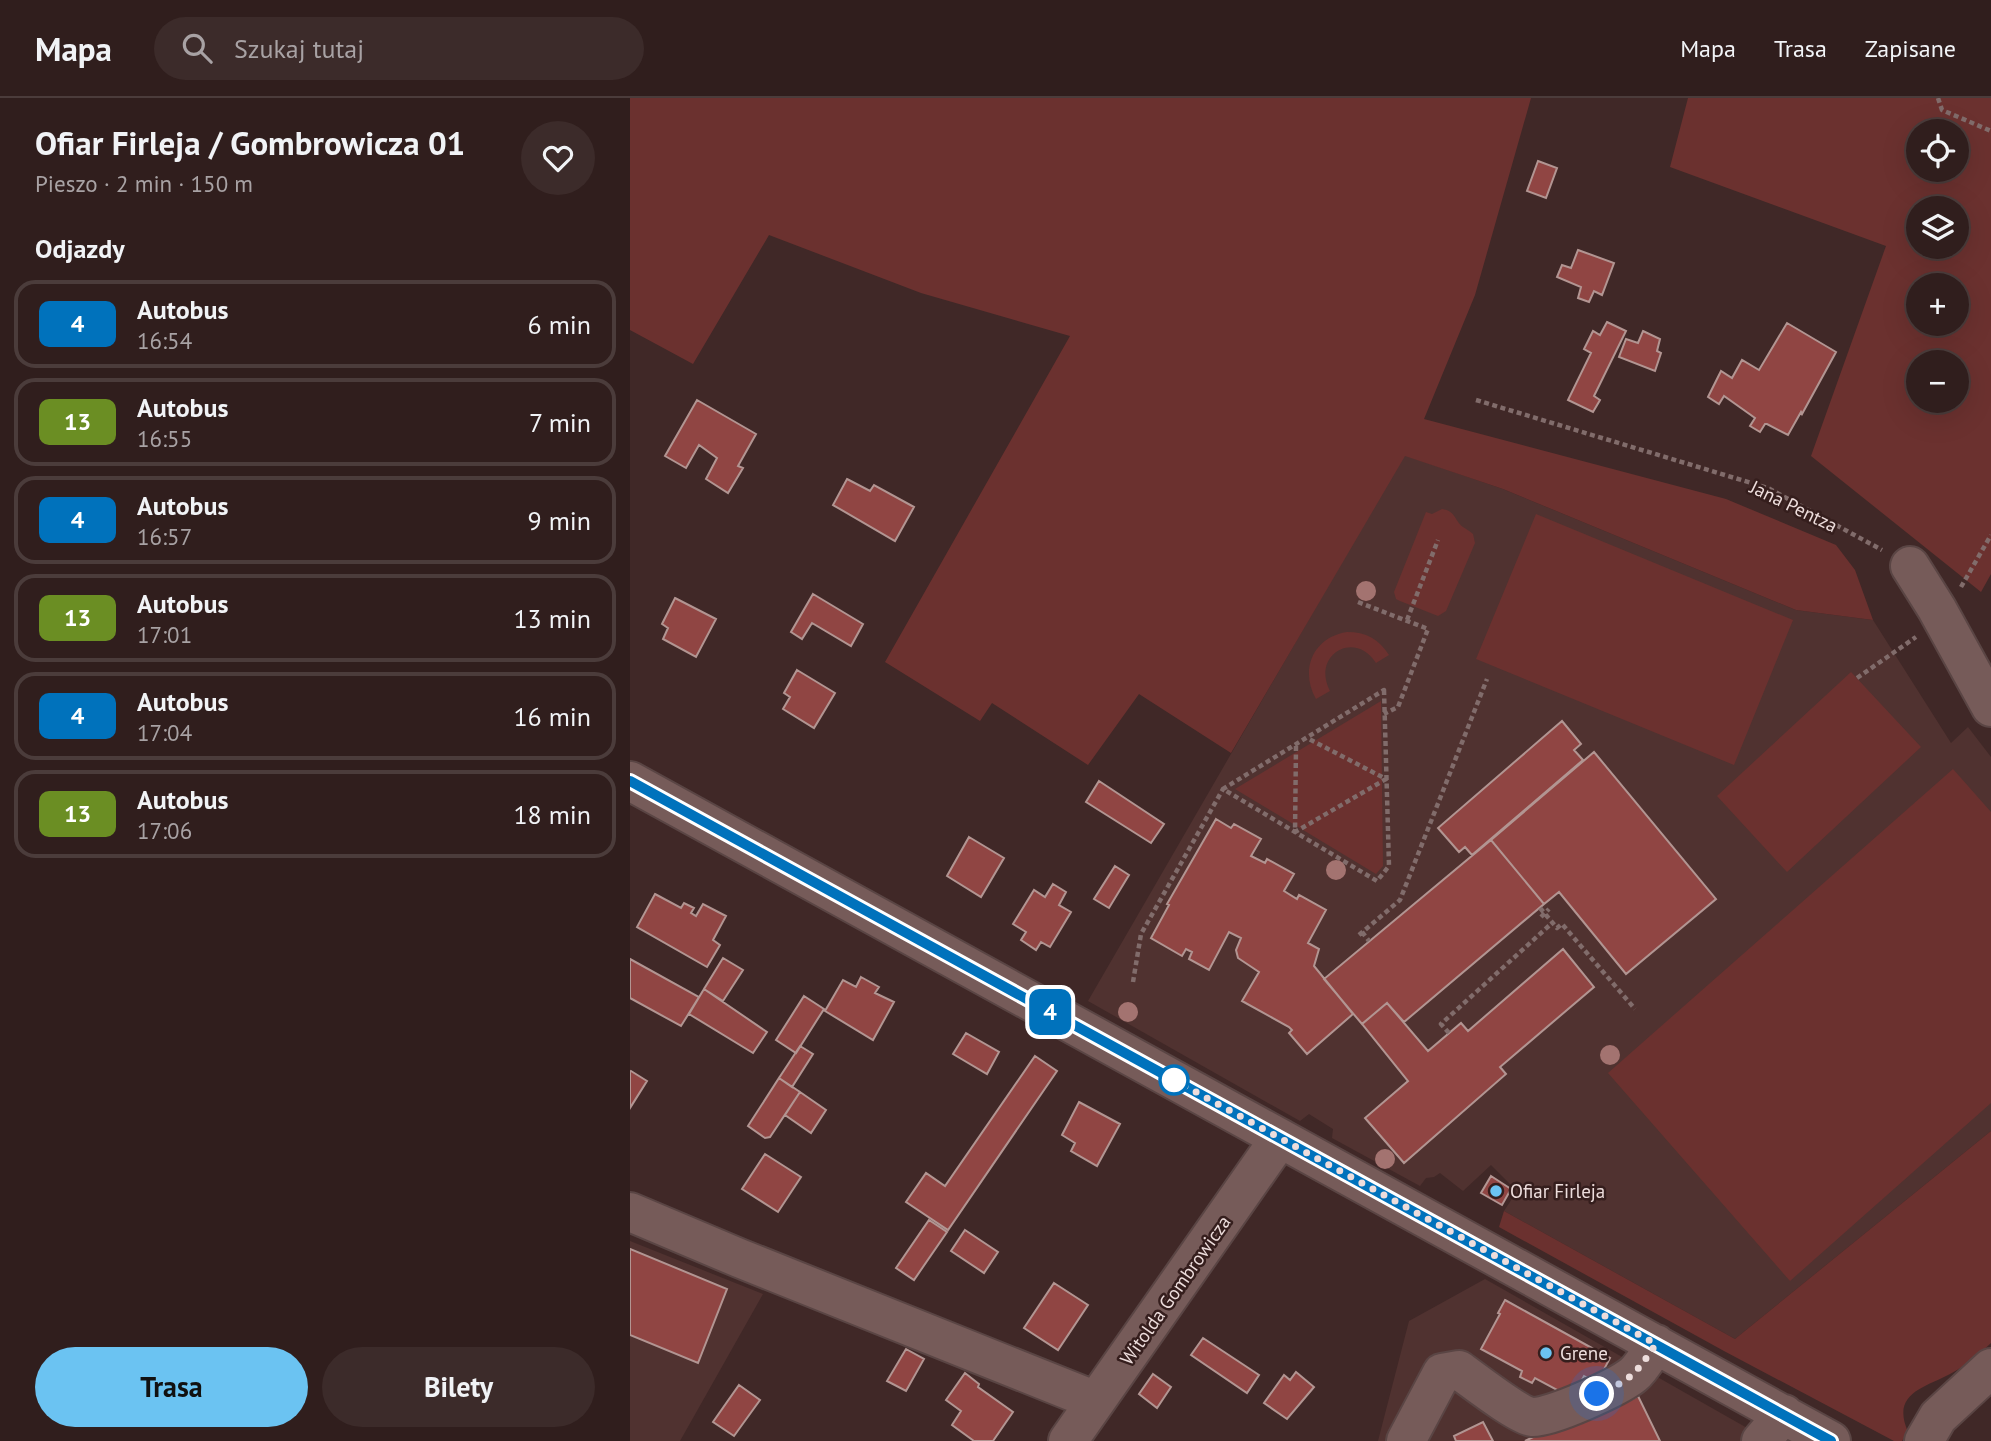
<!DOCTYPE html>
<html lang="pl">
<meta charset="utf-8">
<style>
:root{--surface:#301e1d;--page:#3c2b2a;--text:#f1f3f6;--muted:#a8a2a4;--line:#4b3c3b;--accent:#6bc3f2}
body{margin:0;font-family:"PT Sans",sans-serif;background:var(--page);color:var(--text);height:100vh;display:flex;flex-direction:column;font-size:26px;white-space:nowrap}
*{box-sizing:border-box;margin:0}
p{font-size:23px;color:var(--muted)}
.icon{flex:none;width:38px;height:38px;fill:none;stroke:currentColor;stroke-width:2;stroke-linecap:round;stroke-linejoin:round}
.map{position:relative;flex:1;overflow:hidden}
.sheet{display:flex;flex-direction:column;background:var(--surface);width:630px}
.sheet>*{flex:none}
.badge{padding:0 14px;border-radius:10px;font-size:24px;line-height:46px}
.controls{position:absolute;left:1276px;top:21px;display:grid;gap:14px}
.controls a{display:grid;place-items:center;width:63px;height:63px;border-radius:50%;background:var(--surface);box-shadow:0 7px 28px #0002,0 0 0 2px var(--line);font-size:35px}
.you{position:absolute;width:35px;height:35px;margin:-18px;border:5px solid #fff;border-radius:50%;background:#1a73e8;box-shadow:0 0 0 10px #1a73e833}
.map>.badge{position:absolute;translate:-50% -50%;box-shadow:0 0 0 4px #fff}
h2{padding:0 35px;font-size:26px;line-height:63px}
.round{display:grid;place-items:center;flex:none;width:74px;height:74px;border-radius:37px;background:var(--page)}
.summary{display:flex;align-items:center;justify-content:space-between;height:119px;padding:0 35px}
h1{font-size:33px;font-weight:700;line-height:52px}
.action{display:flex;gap:14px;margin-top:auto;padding:14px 35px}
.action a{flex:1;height:80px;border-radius:42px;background:var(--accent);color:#111;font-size:28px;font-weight:700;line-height:80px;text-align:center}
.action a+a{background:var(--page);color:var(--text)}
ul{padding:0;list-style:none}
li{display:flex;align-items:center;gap:21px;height:88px;margin:0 14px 10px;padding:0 21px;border:4px solid var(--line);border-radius:21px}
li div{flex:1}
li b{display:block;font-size:26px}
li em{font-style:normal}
li .badge{min-width:77px;font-weight:700;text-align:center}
header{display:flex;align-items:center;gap:42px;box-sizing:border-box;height:98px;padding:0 35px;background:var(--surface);border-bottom:2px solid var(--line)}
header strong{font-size:33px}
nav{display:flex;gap:38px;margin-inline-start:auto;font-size:24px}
.search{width:490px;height:63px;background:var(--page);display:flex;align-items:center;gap:18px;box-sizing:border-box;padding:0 24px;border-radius:38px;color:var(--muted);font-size:26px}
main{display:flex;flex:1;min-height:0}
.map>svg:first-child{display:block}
</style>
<header>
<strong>Mapa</strong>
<div class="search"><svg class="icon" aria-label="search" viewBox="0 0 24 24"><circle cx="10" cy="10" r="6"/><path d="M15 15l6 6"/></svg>Szukaj tutaj</div>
<nav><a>Mapa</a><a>Trasa</a><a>Zapisane</a></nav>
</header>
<main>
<section class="sheet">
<div class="summary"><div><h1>Ofiar Firleja / Gombrowicza 01</h1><p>Pieszo · 2 min · 150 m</p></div><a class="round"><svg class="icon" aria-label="heart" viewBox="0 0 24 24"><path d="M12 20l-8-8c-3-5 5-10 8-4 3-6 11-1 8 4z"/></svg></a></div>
<h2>Odjazdy</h2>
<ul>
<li><span class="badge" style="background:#0072bc;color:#fff">4</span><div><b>Autobus</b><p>16:54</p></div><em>6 min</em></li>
<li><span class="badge" style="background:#6b8e23;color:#fff">13</span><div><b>Autobus</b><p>16:55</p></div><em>7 min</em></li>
<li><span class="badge" style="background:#0072bc;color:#fff">4</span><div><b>Autobus</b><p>16:57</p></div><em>9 min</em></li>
<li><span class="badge" style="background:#6b8e23;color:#fff">13</span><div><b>Autobus</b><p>17:01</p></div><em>13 min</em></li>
<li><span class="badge" style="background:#0072bc;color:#fff">4</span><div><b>Autobus</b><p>17:04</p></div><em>16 min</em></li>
<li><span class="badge" style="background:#6b8e23;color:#fff">13</span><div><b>Autobus</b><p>17:06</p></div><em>18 min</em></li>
</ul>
<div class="action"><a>Trasa</a><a>Bilety</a></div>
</section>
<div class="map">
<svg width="1361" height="1343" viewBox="0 0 1361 1343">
<rect width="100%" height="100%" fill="#402827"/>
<!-- built -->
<path fill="#503230" d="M774,357L873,391L1166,512L1243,522L1321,645L1338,629L1361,659V1033L1105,1241L874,1113L887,1093L861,1067L833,1093L810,1075L804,1079L796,1080L790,1088L702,1040L703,1031L679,1016L670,1023L458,903Z
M0,1143L133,1196L50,1343H0Z
M855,1181L1140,1343H748L779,1223Z"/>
<!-- green -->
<path fill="#6b312f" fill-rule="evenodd" d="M0,0H901L845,197L794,321L1096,401L1206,447L1225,472L1243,522L1166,512L873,391L775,358L601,655L509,596L458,667L362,605L350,623L255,564L440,238L291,195L139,137L63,266L0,232Z
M1058,0H1361V476L1351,494L1181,358L1256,148L1040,69ZM1288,33H1326V72H1288ZM1288,110H1326V149H1288ZM1288,187H1326V226H1288ZM1288,264H1326V303H1288Z
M812,411C826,413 824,422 833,429C836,431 840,433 843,436L845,445L816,513L808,518L770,503L766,501L764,494L796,414L802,416Z
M906,416L1163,522L1104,667L846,561Z
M717,534C736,534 749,541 759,557L746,565C725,531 681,557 700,593L686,601C669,571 684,539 717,534Z
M1221,574L1291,649L1157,774L1087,698Z
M751,603L753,768L746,776L605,691Z
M1323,671L1361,714V1005L1160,1183L978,975Z
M1361,1033V1245C1348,1257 1336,1268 1320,1276C1294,1290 1261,1295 1278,1334L1272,1343H1264L1094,1253L869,1129L874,1113L1105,1241Z"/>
<!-- building -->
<path fill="#904543" stroke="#b29592" stroke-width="2" d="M908,63L927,70L916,100L897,93Z
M948,152L984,165L972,197L964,193L959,204L948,200L951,189L927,179L932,167L941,170Z
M977,224L996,233L964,298L970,302L963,314L938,302L961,255L954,251L963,233L970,237Z
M1157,225L1206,254L1172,316L1171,314L1158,337L1137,326H1135L1130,334L1120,328L1125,320L1111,310L1094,298L1089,306L1078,299L1091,273L1102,280L1112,262L1129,272Z
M1013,233L1030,241L1027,253L1031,255L1025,273L989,259L996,241L1008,245Z
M67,302L126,336L108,368L113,370L98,395L76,381L87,360L69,347L56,370L35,358Z
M217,381L240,393L244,387L284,409L265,443L203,407Z
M183,496L233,526L221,548L182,525L172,541L161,534Z
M45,500L86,521L66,559L33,541L38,530L32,526Z
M167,572L205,595L184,630L153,611L160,599L154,595Z
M932,623L951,646L944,652L953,662L842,757L835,749L829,754L808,730Z
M964,654L1086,801L996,876L929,794L914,806L861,742Z
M469,683L534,726L521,745L456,704Z
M586,721L601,730L604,726L631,741L621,758L635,765L637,761L664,776L654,793L667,801L669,797L696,812L678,845L689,851L684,868L723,916L677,956L659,935L662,932L659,929L612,903L629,874L608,860L606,852L611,840L599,834L579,872L559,861L562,854L556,851L552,858L521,840L539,807L537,806Z
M339,739L374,760L351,799L317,778Z
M861,742L914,806L774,924L757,905L732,926L694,881Z
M485,768L499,777L479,810L464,801Z
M423,786L436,794L429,807L441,814L420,849L411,844L406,852L391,842L396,834L383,826L404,792L415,799Z
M25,796L51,810L54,805L64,810L61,815L66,818L73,806L96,818L83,842L90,847L77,869L7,829Z
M933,851L964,889L870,969L876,976L774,1065L735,1020L778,983L732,926L757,905L798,953L831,925L838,933Z
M93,860L113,872L93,903L74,891Z
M0,861L69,899L51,928L0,900Z
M231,879L249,889L245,895L264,904L243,942L195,913L213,882L226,889Z
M74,891L137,934L123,955L59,916Z
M174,898L194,911L166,955L146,942Z
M336,935L369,954L357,976L323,956Z
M170,948L183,956L162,989L149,980Z
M405,958L427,973L318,1132L276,1104L296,1075L315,1088Z
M1,973L17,983L0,1010V974Z
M149,980L170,994L140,1039L135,1040L118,1028Z
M170,994L196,1012L181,1035L155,1017Z
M449,1004L490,1026L467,1068L441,1053L445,1045L432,1037Z
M135,1056L171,1079L148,1114L112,1091Z
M861,1078L881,1091L872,1107L851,1095Z
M299,1122L317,1134L284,1182L266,1170Z
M335,1132L368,1154L354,1175L321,1153Z
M0,1151L97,1191L68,1265L0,1237Z
M424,1185L458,1207L428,1252L394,1230Z
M875,1202L980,1260L967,1285L954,1278L942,1300L905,1280L902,1285L890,1279L892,1273L851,1251L870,1216L868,1215Z
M573,1240L629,1277L617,1295L561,1257Z
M276,1251L294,1261L276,1293L257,1283Z
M666,1274L684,1289L657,1321L634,1305L654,1277L660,1282Z
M335,1275L349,1286L348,1289L383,1314L363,1343H344L322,1327L331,1313L316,1302Z
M523,1276L541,1289L527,1310L509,1296Z
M109,1287L130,1302L104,1338L83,1324Z
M1008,1298L1030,1343H895L943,1320L976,1314Z
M853,1324L863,1343H826L824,1338Z"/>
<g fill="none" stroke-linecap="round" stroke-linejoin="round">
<!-- minor casing -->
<g stroke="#5a4544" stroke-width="42">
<path id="minor" d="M1280,468L1307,511L1361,609
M0,683L1201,1343
M0,1114L109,1160L466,1303
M438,1343L650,1040
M776,1343L812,1275L829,1272C843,1282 888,1317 902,1319C921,1320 988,1289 1003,1277C1012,1270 1019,1256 1026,1246
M1131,1343L1154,1316
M1294,1343L1308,1319L1361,1270"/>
</g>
<!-- path -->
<path stroke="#816c6b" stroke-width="4.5" stroke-dasharray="5 3.5" stroke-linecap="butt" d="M1308,0L1312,12L1361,33
M846,302L1138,390L1252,452
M1331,489L1361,437
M728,504L798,531L768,609L754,616
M777,522L808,442
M1227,580L1286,539
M754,592L759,768L747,783L593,691Z
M666,648L665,734L756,681L677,640
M910,810L927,830L932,826L1005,911
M911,819L919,811
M732,834L739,843
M729,837L770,802L857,581
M503,884L511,836L593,691
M819,935L811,926L922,825"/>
<!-- minor -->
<use href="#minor" stroke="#765b59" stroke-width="38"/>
</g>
<!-- trees -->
<g fill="#a37370">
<circle cx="736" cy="493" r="10"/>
<circle cx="706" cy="772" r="10"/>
<circle cx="498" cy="914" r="10"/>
<circle cx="980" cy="957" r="10"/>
<circle cx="755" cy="1061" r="10"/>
</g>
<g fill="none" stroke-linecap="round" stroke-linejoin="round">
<!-- line casing -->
<g stroke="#fff" stroke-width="16">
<path id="line" d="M0,683L1201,1343"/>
</g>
<!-- line -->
<use href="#line" stroke="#0072bc" stroke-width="10"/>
<!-- walk -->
<path stroke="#eddddc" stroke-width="7" stroke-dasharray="0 12.6" d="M544,982L1026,1246C1005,1277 1001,1282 967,1296"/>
</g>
<!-- markers -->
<circle fill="#fff" stroke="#0072bc" stroke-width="3.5" cx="544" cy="982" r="14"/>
<g fill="#6bc3f2" stroke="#351e1d" stroke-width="2.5">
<circle cx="866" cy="1093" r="7"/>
<circle cx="916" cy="1255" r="7"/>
</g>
<g text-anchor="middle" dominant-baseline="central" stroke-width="5" stroke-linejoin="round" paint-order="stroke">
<!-- street labels -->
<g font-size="19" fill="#eddddc" stroke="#351e1d">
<text transform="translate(1164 408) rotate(26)">Jana Pentza</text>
<text transform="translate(545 1192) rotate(-55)">Witolda Gombrowicza</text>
</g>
<!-- poi labels -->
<g font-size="19" fill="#eddddc" stroke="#351e1d" text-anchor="start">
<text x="880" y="1093">Ofiar Firleja</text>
<text x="930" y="1255">Grene</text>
</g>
</g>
</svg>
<div class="controls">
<a><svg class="icon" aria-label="locate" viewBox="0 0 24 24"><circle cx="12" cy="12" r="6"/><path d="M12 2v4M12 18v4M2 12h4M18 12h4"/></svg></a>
<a><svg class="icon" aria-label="layers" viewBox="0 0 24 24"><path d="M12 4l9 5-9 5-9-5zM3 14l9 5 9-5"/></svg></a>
<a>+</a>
<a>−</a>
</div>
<div class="you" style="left:967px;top:1296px"></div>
<b class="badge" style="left:420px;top:914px;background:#0072bc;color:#fff">4</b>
</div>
</main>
